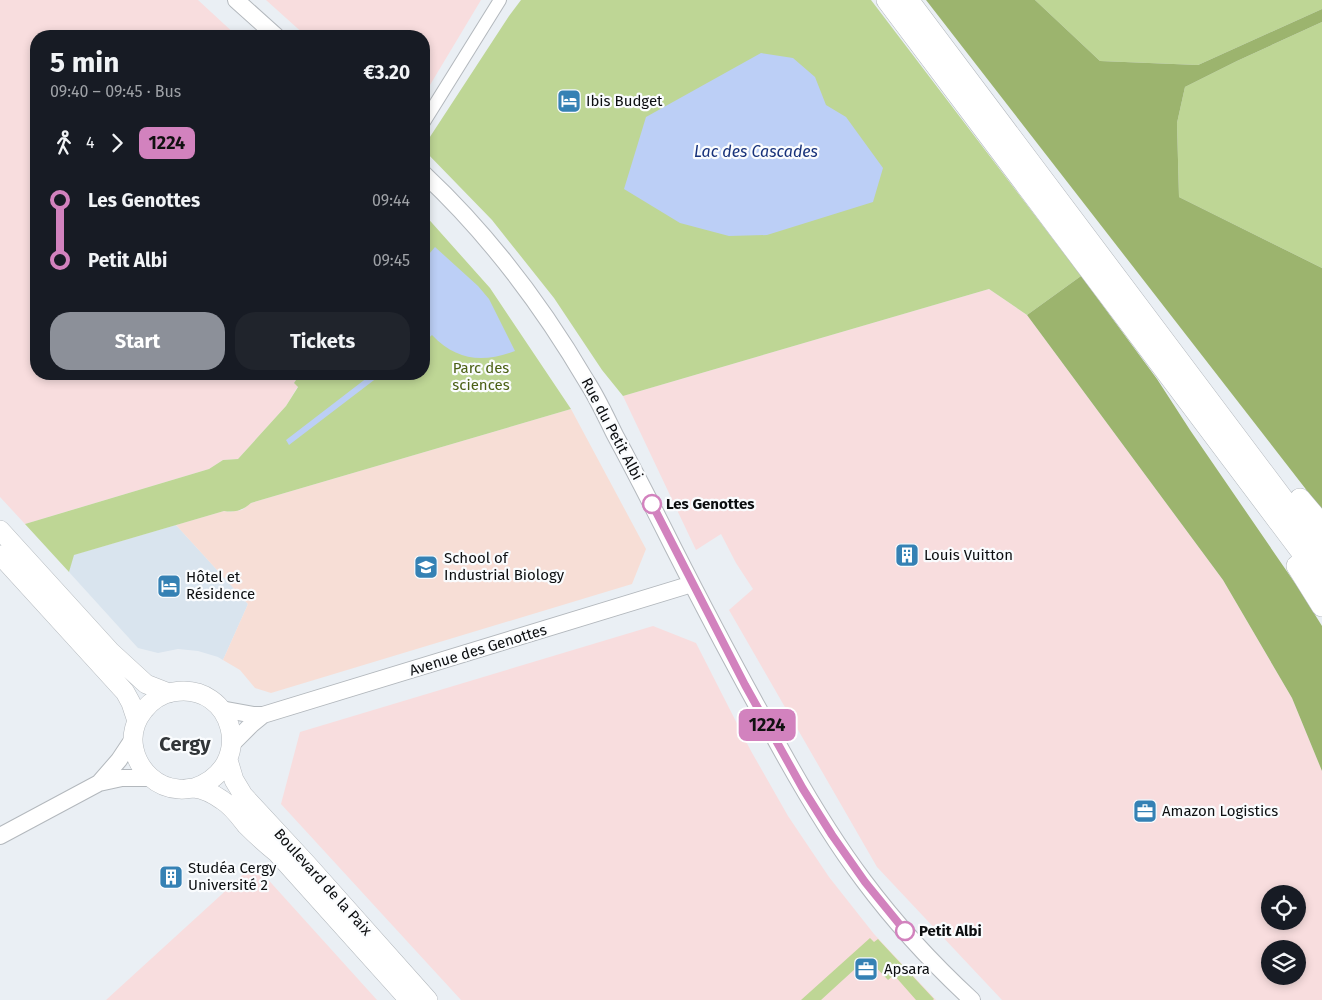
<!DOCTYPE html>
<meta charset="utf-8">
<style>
:root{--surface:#171b24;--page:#20242c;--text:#f1f3f6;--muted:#9ea1a6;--accent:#8c9099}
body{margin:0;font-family:"Fira Sans",sans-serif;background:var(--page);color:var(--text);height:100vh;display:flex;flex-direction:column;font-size:19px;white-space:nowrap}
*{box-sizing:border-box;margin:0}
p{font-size:16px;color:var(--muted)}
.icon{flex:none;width:28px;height:28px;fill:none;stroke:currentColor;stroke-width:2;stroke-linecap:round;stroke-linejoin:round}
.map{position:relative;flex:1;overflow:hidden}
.drawer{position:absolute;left:30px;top:30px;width:400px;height:350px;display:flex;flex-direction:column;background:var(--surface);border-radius:20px;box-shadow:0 2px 8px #0003}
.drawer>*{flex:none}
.badge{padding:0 10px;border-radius:8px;font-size:18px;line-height:32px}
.controls{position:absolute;left:1261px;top:885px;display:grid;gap:10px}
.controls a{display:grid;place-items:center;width:45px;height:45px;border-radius:50%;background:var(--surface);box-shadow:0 2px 8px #0003;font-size:25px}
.map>.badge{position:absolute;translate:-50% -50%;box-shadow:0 0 0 2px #fff}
.legs{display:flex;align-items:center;gap:8px;height:55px;padding:0 20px;font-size:16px}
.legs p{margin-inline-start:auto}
.head{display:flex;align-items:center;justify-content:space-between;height:85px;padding:0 20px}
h1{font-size:28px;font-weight:700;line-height:38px}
.button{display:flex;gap:10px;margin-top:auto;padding:10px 20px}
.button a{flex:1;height:58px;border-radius:20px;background:var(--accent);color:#fff;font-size:20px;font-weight:700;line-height:58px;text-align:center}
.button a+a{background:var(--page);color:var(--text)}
ul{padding:0 20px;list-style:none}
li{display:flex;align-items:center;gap:18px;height:60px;font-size:19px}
li i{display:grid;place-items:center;width:8px;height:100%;margin:0 6px;background:currentColor}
li i::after{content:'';width:12px;height:12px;margin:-6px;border:4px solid;border-radius:50%;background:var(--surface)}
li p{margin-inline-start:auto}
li:first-child i{background:linear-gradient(#0000 50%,currentColor 0)}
li:last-child i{background:linear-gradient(currentColor 50%,#0000 0)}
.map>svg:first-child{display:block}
</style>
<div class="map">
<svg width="1322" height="1000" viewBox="0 0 1322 1000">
<rect width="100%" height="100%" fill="#eaeff4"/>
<!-- built -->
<path fill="#d9e4ee" d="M176,525L248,604L223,660L218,657L198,651L178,649L158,653L138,648L69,572L73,555Z"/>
<!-- industrial -->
<path fill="#f8ddde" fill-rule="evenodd" d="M0,0H198L237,36H36V374H300L294,383L298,386L286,406L238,459L223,460L209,469L25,524L0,497Z
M266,0H481L424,95V36H306Z
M989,289L1027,315L1223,580L1292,698L1322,771V1000H1002L877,867L729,610L753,589L736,563L721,534L696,550L623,396ZM1270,894H1298V921H1270ZM1270,949H1298V976H1270Z
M653,626L696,643L751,751L788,816L829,877L874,934L936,1000H461L281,804L300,732Z
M254,864L377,1000H106L221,895Z"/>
<!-- education -->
<path fill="#f7ded6" d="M571,409L646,549L632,584L271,693L255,688L240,670L223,660L248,604L176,525L224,511L229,512L242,510L251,503Z"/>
<!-- green -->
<path fill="#bed695" d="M521,0H871L1081,276L1027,315L989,289L623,396L602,370L554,298L492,220L424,150V146L509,16Z
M1035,0H1322V9L1198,65L1100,61Z
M1322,22V268L1179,197L1177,123L1185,87L1237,61Z
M424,214L490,288L571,409L251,503C243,510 235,513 224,511L74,555L69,572L25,524L209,469L223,460L238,459L286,406L298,387L294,383L300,374H424Z
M870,938L874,942L878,939L934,999L933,1000H916L894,975L888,980L867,958L821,1000H801Z"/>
<!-- forest -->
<path fill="#9cb46e" d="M926,0H1035L1100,61L1198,65L1322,9V22L1237,61L1185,87L1177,123L1179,197L1322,268V510Z
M1081,276L1157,379L1190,430L1297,586L1322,626V771L1292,698L1223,580L1027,315Z"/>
<!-- water -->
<path fill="#bccff6" d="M761,53L793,58L815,77L826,105L846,117L883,168L873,202L767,235L729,236L680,223L624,189L646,117Z
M435,247L478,286L489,299L515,351C483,363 457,361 432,335L424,342V334L428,330L424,322V263L429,254Z
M372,374H382L289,445L286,440Z"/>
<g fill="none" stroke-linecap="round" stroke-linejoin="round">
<!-- minor casing -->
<g stroke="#b3b8bd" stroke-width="14">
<path id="minor" d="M424,122L500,0"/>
</g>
<!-- tertiary casing -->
<g stroke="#b3b8bd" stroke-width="18">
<path id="tertiary" d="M236,0L276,36
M424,174C487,233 543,307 587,382C598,399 606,417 615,435C635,472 654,509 673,547C703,606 734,665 767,724C796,778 827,832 864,881C896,924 933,964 972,1000
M221,709L254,715H263
M232,744L252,724L263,715L692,584
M99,783L119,760L133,739
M0,836L99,783L122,778H151"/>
</g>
<!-- secondary casing -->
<g stroke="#b3b8bd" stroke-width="20">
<path id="secondary" d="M0,530L110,651L146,684L169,693
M0,555L125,692L131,703L137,721
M228,760L234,780L243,795L306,863L428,1000
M194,788C257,767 234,681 173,692C162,694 151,701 144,710C135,721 131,735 134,749C139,771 157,788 179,789C184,790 189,788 194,788C204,789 215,795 222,800C232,806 239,816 246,825C256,835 266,844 277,853L409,1000"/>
</g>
<!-- trunk casing -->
<g stroke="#b3b8bd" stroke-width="22">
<path id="trunk" d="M887,0L1322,579
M908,0L1322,551
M1300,499L1322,525
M1297,566L1322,606"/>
</g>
<!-- minor -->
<use href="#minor" stroke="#fff" stroke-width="12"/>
<!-- tertiary -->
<use href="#tertiary" stroke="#fff" stroke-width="16"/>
<!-- secondary -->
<use href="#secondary" stroke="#fff" stroke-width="19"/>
<!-- trunk -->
<use href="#trunk" stroke="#fff" stroke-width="21"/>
</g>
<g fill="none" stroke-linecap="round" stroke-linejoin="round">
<!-- line-1 casing -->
<g stroke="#fff" stroke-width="11">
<path id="line-1" d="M652,504L745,685L803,789L832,835L865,882L905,931"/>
</g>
<!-- line-1 -->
<use href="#line-1" stroke="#d282be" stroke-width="8"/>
</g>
<!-- icons -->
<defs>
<g id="hotel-square" transform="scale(1.25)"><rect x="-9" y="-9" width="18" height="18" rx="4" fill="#3581b4" stroke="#fafcfe"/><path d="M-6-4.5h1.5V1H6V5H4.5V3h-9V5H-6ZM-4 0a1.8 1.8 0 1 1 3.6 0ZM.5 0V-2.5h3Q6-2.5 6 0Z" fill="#fff"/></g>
<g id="building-square" transform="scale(1.25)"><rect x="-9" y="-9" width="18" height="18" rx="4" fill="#3581b4" stroke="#fafcfe"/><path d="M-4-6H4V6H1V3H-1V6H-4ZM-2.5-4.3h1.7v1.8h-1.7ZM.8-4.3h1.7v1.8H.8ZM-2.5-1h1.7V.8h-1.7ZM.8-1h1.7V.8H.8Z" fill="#fff"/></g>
<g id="university-square" transform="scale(1.25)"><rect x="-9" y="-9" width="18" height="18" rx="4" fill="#3581b4" stroke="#fafcfe"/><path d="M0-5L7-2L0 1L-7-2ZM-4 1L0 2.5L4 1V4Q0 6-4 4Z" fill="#fff"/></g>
<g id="office-square" transform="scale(1.25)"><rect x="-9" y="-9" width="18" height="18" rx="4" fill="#3581b4" stroke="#fafcfe"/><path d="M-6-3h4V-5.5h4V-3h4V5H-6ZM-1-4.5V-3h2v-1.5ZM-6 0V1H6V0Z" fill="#fff"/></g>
</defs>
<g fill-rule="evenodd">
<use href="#hotel-square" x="569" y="101"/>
<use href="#building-square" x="907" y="555"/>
<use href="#university-square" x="426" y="567"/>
<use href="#hotel-square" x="169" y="586"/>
<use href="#office-square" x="1145" y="811"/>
<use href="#building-square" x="171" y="877"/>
<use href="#office-square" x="866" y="969"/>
</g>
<!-- markers -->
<g fill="#fff" stroke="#d282be" stroke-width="2.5">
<circle cx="652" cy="504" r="9"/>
<circle cx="905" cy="931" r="9"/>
</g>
<g text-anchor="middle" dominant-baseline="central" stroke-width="4.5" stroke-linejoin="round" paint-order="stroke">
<!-- poi labels -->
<g font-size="15" fill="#0c0e10" stroke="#fafcfe" text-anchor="start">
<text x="586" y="101">Ibis Budget</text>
<text x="924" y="555">Louis Vuitton</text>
<text x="444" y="558">School of<tspan x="444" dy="17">Industrial Biology</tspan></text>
<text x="186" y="577">Hôtel et<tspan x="186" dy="17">Résidence</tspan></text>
<text x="1162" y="811">Amazon Logistics</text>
<text x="188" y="868">Studéa Cergy<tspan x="188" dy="17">Université 2</tspan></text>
<text x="884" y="969">Apsara</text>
</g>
<!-- park labels -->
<g font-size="15" fill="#4b6015" stroke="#fafcfe">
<text x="481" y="368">Parc des<tspan x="481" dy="17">sciences</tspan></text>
</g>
<!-- street labels -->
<g font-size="15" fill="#0c0e10" stroke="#fafcfe">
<text transform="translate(612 429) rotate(62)">Rue du Petit Albi</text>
<text transform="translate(478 650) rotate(-17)">Avenue des Genottes</text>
<text transform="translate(323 882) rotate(48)">Boulevard de la Paix</text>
</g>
<!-- stop labels -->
<g font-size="15" font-weight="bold" fill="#0c0e10" stroke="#fafcfe" text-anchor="start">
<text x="666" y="504">Les Genottes</text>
<text x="919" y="931">Petit Albi</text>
</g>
<!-- water labels -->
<g font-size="16" font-style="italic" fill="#16317a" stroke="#fafcfe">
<text x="756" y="151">Lac des Cascades</text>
</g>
<!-- district labels -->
<g font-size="20" font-weight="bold" fill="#313538" stroke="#fafcfe">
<text x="185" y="744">Cergy</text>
</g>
</g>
</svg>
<div class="controls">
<a><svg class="icon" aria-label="locate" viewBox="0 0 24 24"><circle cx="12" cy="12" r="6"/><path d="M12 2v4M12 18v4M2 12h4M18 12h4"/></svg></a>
<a><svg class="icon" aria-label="layers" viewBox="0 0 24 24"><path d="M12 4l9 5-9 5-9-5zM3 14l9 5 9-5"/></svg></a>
</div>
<b class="badge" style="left:767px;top:725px;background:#d282be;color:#111">1224</b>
<section class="drawer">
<div class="head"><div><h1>5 min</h1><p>09:40 – 09:45 · Bus</p></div><b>€3.20</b></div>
<div class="legs"><svg class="icon" aria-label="walk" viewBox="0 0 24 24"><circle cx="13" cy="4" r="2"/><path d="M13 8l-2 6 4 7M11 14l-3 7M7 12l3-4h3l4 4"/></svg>4<svg class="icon" aria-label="forward" viewBox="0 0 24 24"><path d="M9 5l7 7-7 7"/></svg><b class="badge" style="background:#d282be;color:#111">1224</b></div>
<ul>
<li><i style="color:#d282be"></i><b>Les Genottes</b><p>09:44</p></li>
<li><i style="color:#d282be"></i><b>Petit Albi</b><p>09:45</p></li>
</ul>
<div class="button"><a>Start</a><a>Tickets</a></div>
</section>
</div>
